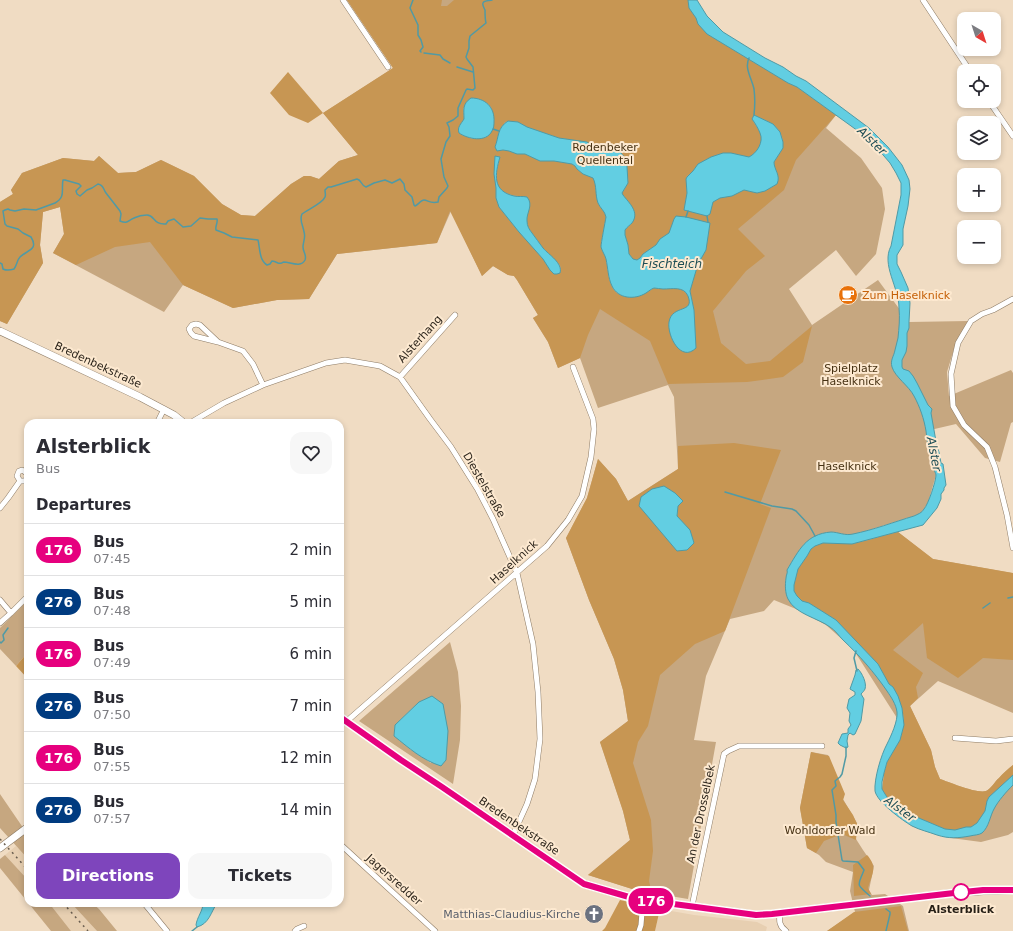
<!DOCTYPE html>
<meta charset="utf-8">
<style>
:root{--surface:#fff;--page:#f7f7f7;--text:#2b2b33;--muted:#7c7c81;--line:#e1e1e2;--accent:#7e45bc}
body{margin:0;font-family:"DejaVu Sans",sans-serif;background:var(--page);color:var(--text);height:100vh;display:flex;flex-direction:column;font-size:15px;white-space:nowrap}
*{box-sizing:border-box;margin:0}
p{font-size:13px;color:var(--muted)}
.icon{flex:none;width:22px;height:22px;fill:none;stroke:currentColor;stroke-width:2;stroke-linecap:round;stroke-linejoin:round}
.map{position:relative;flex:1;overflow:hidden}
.sheet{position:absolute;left:24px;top:419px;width:320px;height:488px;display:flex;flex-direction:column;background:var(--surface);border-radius:12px;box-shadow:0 2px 6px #0003}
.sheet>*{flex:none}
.badge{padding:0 8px;border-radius:13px;font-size:14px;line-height:26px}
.needle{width:26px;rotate:141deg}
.fabs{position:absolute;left:957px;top:12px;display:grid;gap:8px}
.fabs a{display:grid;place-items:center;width:44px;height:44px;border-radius:8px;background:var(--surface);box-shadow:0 2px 6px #0003;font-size:20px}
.map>.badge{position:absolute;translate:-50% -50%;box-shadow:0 0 0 2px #fff}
h2{padding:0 12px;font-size:15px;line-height:36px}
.round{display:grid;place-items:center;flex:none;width:42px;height:42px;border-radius:12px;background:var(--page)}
.headline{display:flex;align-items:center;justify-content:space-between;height:68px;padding:0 12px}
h1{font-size:19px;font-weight:700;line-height:30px}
.action{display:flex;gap:8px;margin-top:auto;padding:8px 12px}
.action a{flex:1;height:46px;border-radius:12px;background:var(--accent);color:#fff;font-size:16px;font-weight:700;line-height:46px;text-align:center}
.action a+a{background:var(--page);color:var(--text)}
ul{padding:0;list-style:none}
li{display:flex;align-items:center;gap:12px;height:52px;padding:0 12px;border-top:1px solid var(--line)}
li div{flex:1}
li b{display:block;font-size:15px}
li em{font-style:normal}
li .badge{min-width:44px;font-weight:700;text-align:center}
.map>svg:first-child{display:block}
</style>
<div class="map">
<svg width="1013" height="931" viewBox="0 0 1013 931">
<rect width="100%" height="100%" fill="#f0dcc3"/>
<!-- built -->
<path fill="#e7cfb1" d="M16,846L28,859V880L5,855Z
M49,903H71L97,931H71Z
M660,909L694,915L757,922L767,927L766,931H655Z"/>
<!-- green -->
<path fill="#c6a780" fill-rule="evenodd" d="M347,0H688L689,8L836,115L826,128L861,158L882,188L885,209L876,254L856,276L836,250L789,289L812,325L878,280L909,322L968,321L956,342L947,372L949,396L1011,370L1013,373V422L1011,423L1000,462L985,458L956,424L926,431L929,451L936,475L928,503L924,509L921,513L914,516L866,531L898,532L933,559L1012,573L1013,581V713L938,681L910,706L931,750L935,767L940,779C949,782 977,794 986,791C991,789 995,781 999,778C1003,773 1008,769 1013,765V832L1008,835L981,842L951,838L912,826L880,801L897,718L853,649L826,625L796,609L774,600L764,611L730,619L706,676L694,740L716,742L688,899L652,893L651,895L588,875L630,840L623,811L600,742L628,721L623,690L614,659L589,600L566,538L587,498L598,459L616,479L628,501L678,469L674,397L668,385L598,408L580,358L558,368L548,342L533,318L538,315L517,280L514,276L508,275L493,266L482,276L451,211L437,243L337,254L309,299L277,300L233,308L183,285L164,312L53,253L64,234L60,207L43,212L40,245L43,263L7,324L0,321V202L13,194L11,190L22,173L63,158L94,161L99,156L118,173L136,172L161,160L194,176L222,204L241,215L255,216L291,184L304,176H310L319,179L339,161L358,155L323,113L393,68Z
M28,600V652L16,666L0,649V628Z
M450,642L458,672L461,706L460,740L453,784L359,721ZM419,702L431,763L410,749L394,735L395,725Z
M811,752L828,755L844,795L843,799L857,823L856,839L863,850L874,866L869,890L872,895L885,894L903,906L909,931H827L855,912L850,891L853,872L826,862L819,855L807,848L800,808Z
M0,794L28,835V859L0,828Z
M5,855L28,880V903H49L71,931H51L0,868V859Z
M71,903H92L99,909L117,931H97Z"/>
<!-- forest -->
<path fill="#c79653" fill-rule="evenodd" d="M347,0H442L441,6H447L454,0H688L689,8L696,18L698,24L707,34L788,83L797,87L836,115L796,160L784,190L738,229L765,256L746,271L713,311L721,343L746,364L770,361L812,326L803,362L783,377L747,382L668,384L650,341L600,309L588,335L580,358L558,368L548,342L533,318L538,315L517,280L514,276L508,275L493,266L482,276L450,211L437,243L337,254L309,299L277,300L233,308L183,285L150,242L115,247L76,265L53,253L64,234L60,207L43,212L40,245L43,263L7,324L0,321V202L13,194L11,190L22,173L63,158L94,161L99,156L118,173L136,172L161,160L194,176L222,204L241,215L255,216L291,184L304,176H310L319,179L339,161L358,155L323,113L308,123L289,115L270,93L288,72L323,113L393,68ZM487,103L491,107L493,112L486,137L472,139L462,135L463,122L464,119L463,108ZM754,115C767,121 781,125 783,141C783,145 783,149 780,153C775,162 771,162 777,173L774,186L765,191L757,193L744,190L732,196L720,198L713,202L709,215L708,216L684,210L687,193L686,179L687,176L693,171L698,164L711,157L723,153H731L749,157C757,153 764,142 760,133C758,128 754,124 752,119ZM508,121L518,122L527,127L559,138L587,142L591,145L598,147L602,149L604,152H606L615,148C623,151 627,161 627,169C627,173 629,177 628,182C627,186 625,189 622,193L632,223L625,229V235L628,245L629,254L633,259L637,260L640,258L643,254L656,245L660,239L669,233L674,219L710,223L706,250L698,264L690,291L694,310L696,348L679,310C682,309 686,309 688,307C693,301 686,291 680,289C675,288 669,289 664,289C660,289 657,288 654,288C645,294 642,294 631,296C608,299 609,275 606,259C605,255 602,251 601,247C601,243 605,223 606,217C605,211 600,208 598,203C595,195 597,186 593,178L583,174L577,169L575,166L572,164L554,161H540L525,154H517L509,151L495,147L498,139L499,131L505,122ZM495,156L500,157C495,177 492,193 518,196L526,219L528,227L543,248L560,265L561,269L559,273L557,274L550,270L543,259L519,232L499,207C496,200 497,194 496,188C494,177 495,167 495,156Z
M734,443L781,450L760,504L771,508L725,631L695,644L660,675L648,726L638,742L633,763L651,820L653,851L649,881L652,893L651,895L588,875L630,840L623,811L600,742L628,721L623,690L614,659L589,600L566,538L587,498L598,459L616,479L628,501L678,469V446ZM652,489L678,506L677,516L690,530L639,506L641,497Z
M898,532L933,559L1013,573V660L983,658L958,678L927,658L923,623L893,650L923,673L916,687L918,698L910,706L931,750L935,767L940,779C949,782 977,794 986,791C991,789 995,781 999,778C1003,773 1008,769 1013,765V775L989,797L986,805L985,811L977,823L971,827L955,830L945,829L914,816L889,800L885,794L882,789L884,773L887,762L900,740L902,733L904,719L902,708L893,687L889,684L878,664L836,620L809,603L802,601L797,596L794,591V585L798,569L807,556L811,549L815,546L823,543L852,544L869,540L882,536Z
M28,652V679L16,666Z
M811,752L829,756L845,794L843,800L853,815L857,824L856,840L842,834L824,841L816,853L807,848L800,808Z
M867,855C878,867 872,874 868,888L871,894L854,896L853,865Z
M620,900L660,909L655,931H602L605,928Z
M901,906L908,931H827L854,912Z"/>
<!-- water -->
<path fill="#62cee2" stroke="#509aa5" d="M688,0H697L707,16L723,32L765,58L783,67L796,76L806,81L869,128L888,147L902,165L909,180L910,189L908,206L903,229V245L897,255V264L901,272L908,288L910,303L909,322V328L907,333V346L906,352L902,360V367L903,369L909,371L913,376L917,383L928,405L932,409L931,413L937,447L939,452L941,463L943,464L946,485L944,488V490L941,494V499L937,508L923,525L852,544L823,543L815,546L811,549L807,556L798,569L794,585V591L797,596L802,601L809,603L836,620L878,664L889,684L893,687L898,696L902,708L904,725L900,740L887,762L884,773L882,782V789L885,794L889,800L914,816L945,829L955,830L966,827H971L977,823L985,811L987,801L989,797L1013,775V785C1007,791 998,801 994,809C990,816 989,827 982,833C979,835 974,835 970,836C959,838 949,839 937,835C929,832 920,830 912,826C902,820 877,802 875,791C874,779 881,755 887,744C891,736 898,721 897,712C896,704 891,697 887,691C874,672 859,655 843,640C839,636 835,630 830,627C818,618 795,614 788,599C785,593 785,585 786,578C786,575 788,573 787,570C799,550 806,534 831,532C838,532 845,536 853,534C873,530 894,522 914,516C918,514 922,513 924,509C928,505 936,481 936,475C936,474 934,470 934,469C932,462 930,455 929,449C927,443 927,437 926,431C924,419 920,407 914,396C909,386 895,377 892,367C890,360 894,356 895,350C896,346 897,342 898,338C899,328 900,318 899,308C899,287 881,265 891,246L901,195V183L896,173L890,163L871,141L858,131L797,87L788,83L707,34L698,24L696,18L689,8Z
M471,98C485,98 495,107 494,122C494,124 494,128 492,131C486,143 468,139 459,133C457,127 461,124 464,119C464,110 462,104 471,98Z
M754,115L773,124L780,132L783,142V148L774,162C774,170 781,175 777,184L765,191L757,193L744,190L732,196L720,198L713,202L710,214L707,216L684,210L687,193L686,179L687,177L693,171L698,164L711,157L723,153H731L749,157C757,153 764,142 760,133C758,128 755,123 752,119Z
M508,121L518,122L527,127L559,138L587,142L591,145L598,147L602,149L604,152H606L611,149L615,148H617L625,158L627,164V167L628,183L622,193L623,195C629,203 640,212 632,223C630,225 627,227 625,230V235L628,245L629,254L633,259L637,260L640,258L643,254L656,245L660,239L669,233L674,219L676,216L686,217L710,223L706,250L698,264L690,291L694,310L696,348C681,363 667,336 669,322C672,304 695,314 688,296C684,286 672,289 663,289C660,289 657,288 654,288C651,289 649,291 646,293C635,300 618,299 612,286C608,278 608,268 606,259C605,255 602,251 601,247C601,243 605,223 606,217C605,211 600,208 598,203C595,195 597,186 593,178L583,174L577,169L575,166L572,164L554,161H540L525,154H517L509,151L503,150L497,151L495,147C499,137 497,128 508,121Z
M495,156L500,157C495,174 492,191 514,196C518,197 523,196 527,197C534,205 526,213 527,221C527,226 529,229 532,233C536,238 539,243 543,248C549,255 563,263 560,273L557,274H554L550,270L543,259L519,232L499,207L496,198V188L494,174Z
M664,486L675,493L683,501L678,506L677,516L690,530L694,543L687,550L677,551L639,506L641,497L652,489Z
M858,669C862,673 867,683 865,689C864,691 863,692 861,694L864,699L861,721L855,734L853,735L850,733L848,735L847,741L848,747L846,748L840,745L838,743L842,734L848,733V729L851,725L849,721L850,713L847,708L849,699L855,695V692L850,689L855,675L856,670Z
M432,696L443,704L448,731L446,760L441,766C422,760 409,748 394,736L395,725L419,702Z
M203,903H217C211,912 209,924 197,927L196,925C197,917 203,911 203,903Z"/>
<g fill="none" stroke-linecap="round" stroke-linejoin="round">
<!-- stream -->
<path stroke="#509aa5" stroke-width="1.5" d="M413,0L410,8L418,25V35L421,40L423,47L420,51L421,52
M424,53L440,55L443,59L450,63
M749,58C744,68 752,79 754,89C755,97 755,106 754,115
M457,67L473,72
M493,129L499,131
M707,216L708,222
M686,217L688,211
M0,263L2,264L3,269C7,271 11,270 14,269C17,265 17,260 20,257C27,250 39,250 31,237L23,233L18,229L7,226L5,224L3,211L5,210L8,209L10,210L15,211L24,209L36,210L55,203C66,197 61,190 63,180H65L79,184L81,186L76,191L77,194L80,196L87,190L92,188L98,184C104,185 103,189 106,193L120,211L121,214L120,221C128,224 127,221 134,218C138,216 142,215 147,215C155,215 153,225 166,224L168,221L174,219L183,227L191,226L200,218L208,219H217C218,223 215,226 216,230L224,233L232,237L258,240C260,248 259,260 267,265L270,264L272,261C274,261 276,262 278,263C281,264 281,263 284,262C290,262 301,268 305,260C307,255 303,252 303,247C303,242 306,237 304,232C303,225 299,220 302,214C307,210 323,203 325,197C326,195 325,193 325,190L328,187H331L357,179C362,180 361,186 366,187L374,183L385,180L392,183L400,179L404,184L405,190L412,197L414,205L415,206C418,205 421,200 424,200C428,200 430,204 438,202L439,197L447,188L448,186L444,177L441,159L446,142L450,136L449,127L447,123L453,120L458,116V108L466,90L467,89L473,90L475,88L473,67L467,59L466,57L469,48V41L470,36L486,23C485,19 485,14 485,10C484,8 482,5 483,3C484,0 490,1 492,0
M725,492L772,506L792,509L796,511L809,525L815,536
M1008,598L1013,597
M983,608L990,603
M0,642L1,643L4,640L3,635L8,628
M856,651L854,658L857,671
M846,747V756L842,774L840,777L835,781L836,786L832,790L836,815V822L842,860L843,861L858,862L864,870C858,886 855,883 870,896
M886,909L890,912V914L886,931
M192,931L197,927"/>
<!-- street casing -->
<g stroke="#8e7c66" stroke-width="6">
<path id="street" d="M343,0L388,67
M923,0L970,71
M989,101L1013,136
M1013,299L993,310L982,314L971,321L958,343L951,374L953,406L964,425L987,447L995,467L1007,515L1013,548
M218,342L194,336L191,333L189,329L192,325L196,324L200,325L218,342L243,351L253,364L263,385
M400,377L455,315
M157,423L164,409
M190,423L224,403L263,385L326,363L345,360L380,366L400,377L430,419L451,447L478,490L493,519L517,573L533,644L538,692L540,739L535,779L527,804L513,835
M20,481L17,476L19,471L22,470L28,474
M20,481H24L28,479
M0,508L8,498L20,481
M0,600L11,613
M0,623L11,613L28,596
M347,721L547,546L568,520L582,496L591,457L594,429L593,419L573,367
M955,738L996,741L1013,739
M340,844L435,931
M144,903L167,931
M692,906L724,754L728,751L739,746H822
M780,913C779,921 779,926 786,931
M295,931L297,929L304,926
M639,931L641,925L643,900"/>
</g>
<!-- secondary casing -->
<g stroke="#8e7c66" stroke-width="8">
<path id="secondary" d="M0,331L140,397L174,415L184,423
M340,717L401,760L442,787L584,884L636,899L756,915L772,914L953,893L983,891L1013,890
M0,848L28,827"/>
</g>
<!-- street -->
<use href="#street" stroke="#fff" stroke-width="5"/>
<!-- secondary -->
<use href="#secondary" stroke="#fff" stroke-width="7"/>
<!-- rail -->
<path stroke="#685c4e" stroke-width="1.5" stroke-dasharray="2 4" stroke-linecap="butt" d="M0,839L28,870
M63,903L88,931"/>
</g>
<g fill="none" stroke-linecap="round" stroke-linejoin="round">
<!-- line casing -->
<g stroke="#fff" stroke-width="9">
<path id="line" d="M340,717L401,760L442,787L584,884L636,899L756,915L772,914L954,893L983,890H1013"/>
</g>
<!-- line -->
<use href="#line" stroke="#e6007e" stroke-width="6"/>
</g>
<!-- icons -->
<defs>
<g id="cafe-disc" transform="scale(1)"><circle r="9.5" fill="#e8710a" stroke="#fde9d0"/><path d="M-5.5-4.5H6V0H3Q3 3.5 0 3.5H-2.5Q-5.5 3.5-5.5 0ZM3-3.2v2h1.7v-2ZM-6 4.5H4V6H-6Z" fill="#fff"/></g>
<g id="church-disc" transform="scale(1)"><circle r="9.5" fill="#6b7280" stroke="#fde9d0"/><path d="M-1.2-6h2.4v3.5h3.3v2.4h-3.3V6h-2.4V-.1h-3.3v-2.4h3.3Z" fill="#fff"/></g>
</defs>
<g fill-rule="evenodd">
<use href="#cafe-disc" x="848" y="295"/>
<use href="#church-disc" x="594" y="914"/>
</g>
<!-- markers -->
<circle fill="#fff" stroke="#e6007e" stroke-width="2" cx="961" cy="892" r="8"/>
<g text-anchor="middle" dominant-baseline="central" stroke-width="4" stroke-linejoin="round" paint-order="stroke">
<!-- park labels -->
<g font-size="11" fill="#463113" stroke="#fde9d0">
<text x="605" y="147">Rodenbeker<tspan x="605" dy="13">Quellental</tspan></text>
<text x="851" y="368">Spielplatz<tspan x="851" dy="13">Haselknick</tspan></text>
<text x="847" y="466">Haselknick</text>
<text x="830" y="830">Wohldorfer Wald</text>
</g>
<!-- food labels -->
<g font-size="11" fill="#c56008" stroke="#fde9d0" text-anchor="start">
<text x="862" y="295">Zum Haselknick</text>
</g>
<!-- street labels -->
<g font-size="11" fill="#261f16" stroke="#fde9d0">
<text transform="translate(420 339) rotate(-48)">Alsterhang</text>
<text transform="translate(98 365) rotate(25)">Bredenbekstraße</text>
<text transform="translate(484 485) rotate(60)">Diestelstraße</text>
<text transform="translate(514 562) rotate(-42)">Haselknick</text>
<text transform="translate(701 814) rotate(-78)">An der Drosselbek</text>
<text transform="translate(519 826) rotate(34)">Bredenbekstraße</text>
<text transform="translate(394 880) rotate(42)">Jagersredder</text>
</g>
<!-- stop labels -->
<g font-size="11" font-weight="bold" fill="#261f16" stroke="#fde9d0">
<text x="961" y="909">Alsterblick</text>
</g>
<!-- worship labels -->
<g font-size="11" fill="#5b616d" stroke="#fde9d0" text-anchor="end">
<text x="580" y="914">Matthias-Claudius-Kirche</text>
</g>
<!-- water labels -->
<g font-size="12" font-style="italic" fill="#1d4d55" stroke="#fde9d0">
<text transform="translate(872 141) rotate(44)">Alster</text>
<text x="672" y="264">Fischteich</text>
<text transform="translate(934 454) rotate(79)">Alster</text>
<text transform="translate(900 809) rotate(36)">Alster</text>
</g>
</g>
</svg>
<div class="fabs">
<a><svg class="needle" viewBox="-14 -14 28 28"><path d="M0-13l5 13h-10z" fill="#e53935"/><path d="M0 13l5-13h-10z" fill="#7c7c81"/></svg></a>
<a><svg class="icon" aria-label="locate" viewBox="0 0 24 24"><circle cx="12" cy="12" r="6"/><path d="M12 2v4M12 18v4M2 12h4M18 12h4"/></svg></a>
<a><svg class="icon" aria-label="layers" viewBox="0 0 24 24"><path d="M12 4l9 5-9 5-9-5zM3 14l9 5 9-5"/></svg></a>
<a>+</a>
<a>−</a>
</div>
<b class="badge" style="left:651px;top:901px;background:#e6007e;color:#fff">176</b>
<section class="sheet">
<div class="headline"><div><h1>Alsterblick</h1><p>Bus</p></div><a class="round"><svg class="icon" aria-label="heart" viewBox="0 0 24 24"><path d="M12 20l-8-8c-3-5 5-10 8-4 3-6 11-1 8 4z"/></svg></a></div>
<h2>Departures</h2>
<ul>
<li><span class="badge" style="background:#e6007e;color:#fff">176</span><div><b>Bus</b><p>07:45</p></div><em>2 min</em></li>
<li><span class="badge" style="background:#003b80;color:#fff">276</span><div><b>Bus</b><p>07:48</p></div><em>5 min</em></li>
<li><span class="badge" style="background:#e6007e;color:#fff">176</span><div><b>Bus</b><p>07:49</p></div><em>6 min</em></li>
<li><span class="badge" style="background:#003b80;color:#fff">276</span><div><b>Bus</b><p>07:50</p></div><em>7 min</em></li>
<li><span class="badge" style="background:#e6007e;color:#fff">176</span><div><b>Bus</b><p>07:55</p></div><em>12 min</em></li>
<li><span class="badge" style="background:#003b80;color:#fff">276</span><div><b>Bus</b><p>07:57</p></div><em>14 min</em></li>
</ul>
<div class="action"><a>Directions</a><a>Tickets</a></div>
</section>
</div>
